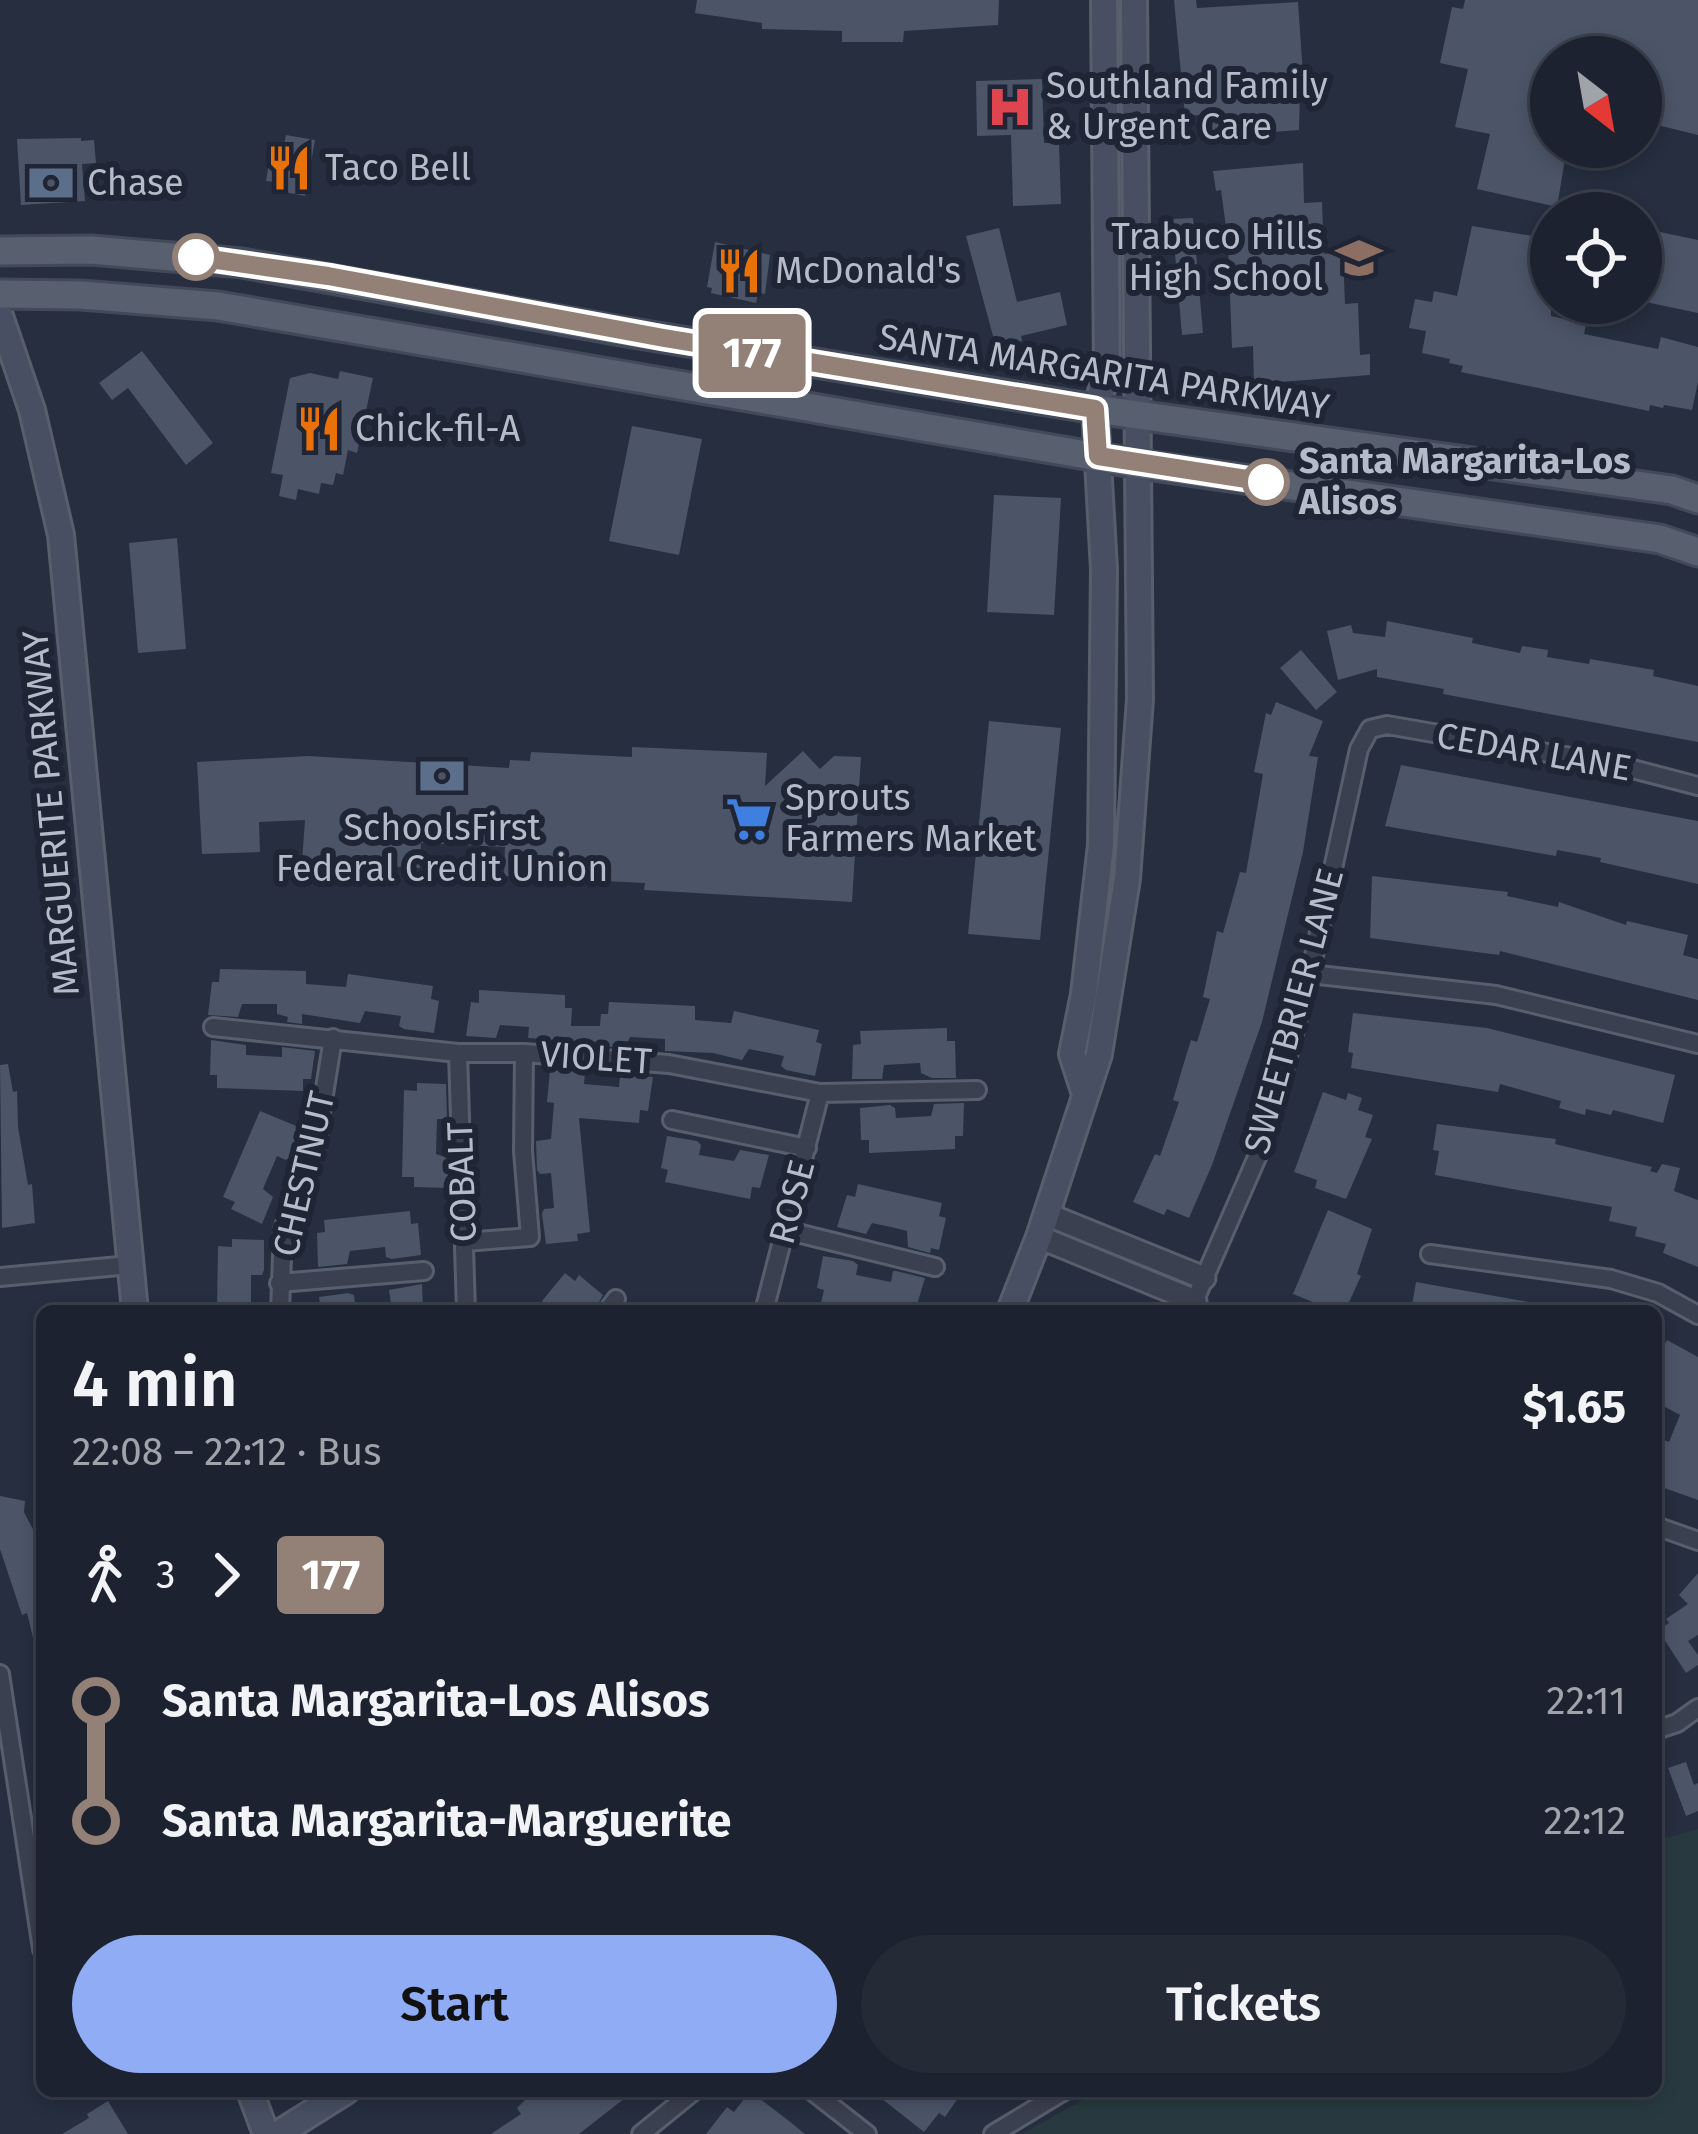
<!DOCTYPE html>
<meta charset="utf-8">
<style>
:root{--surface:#1c222f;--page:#252a37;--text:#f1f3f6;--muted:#a0a4aa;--line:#3a3f4b;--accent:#8facf5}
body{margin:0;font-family:"Fira Sans",sans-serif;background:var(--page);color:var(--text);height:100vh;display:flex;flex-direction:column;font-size:45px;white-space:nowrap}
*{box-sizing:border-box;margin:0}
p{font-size:39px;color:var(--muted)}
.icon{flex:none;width:66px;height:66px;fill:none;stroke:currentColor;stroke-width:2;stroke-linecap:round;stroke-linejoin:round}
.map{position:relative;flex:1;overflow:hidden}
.details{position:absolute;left:36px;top:1305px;width:1626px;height:792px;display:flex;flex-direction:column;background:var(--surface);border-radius:18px;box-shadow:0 6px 18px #0003,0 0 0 3px var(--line)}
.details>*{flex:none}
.badge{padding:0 24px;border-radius:9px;font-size:42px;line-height:78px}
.needle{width:78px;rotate:149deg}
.tools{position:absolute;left:1530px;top:36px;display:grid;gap:24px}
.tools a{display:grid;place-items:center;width:132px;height:132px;border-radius:50%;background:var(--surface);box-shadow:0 6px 18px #0003,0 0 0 3px var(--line);font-size:60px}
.map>.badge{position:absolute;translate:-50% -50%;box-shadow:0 0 0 6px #fff}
.legs{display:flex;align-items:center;gap:18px;height:132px;padding:0 36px;font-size:39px}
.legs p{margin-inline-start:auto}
.head{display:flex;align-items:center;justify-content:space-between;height:204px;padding:0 36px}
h1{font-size:66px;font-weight:600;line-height:90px}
.button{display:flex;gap:24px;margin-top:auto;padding:24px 36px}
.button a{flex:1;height:138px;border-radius:72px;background:var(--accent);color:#111;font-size:48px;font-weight:600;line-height:138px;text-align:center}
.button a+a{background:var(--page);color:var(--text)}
ul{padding:0 36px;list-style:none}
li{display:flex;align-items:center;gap:42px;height:120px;font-size:45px}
li i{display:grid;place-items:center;width:18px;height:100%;margin:0 15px;background:currentColor}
li i::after{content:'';width:30px;height:30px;margin:-15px;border:9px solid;border-radius:50%;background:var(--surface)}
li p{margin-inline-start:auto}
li:first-child i{background:linear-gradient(#0000 50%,currentColor 0)}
li:last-child i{background:linear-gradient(currentColor 50%,#0000 0)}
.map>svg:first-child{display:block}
</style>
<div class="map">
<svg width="1698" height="2134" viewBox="0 0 1698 2134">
<rect width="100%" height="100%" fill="#262e3f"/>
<!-- green -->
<path fill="#283a40" d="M1698,1829V2134H1022L1099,2091H1656V1841Z"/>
<!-- building -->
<path fill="#4c5468" d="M697,0H999L998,25L904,31L903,42H842V31L762,29V23L695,13Z
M1174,0H1196L1197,8L1298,2L1304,90H1300L1299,130L1212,137L1213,114L1185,116Z
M1465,0H1698V135L1641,121V57H1551V147H1567L1557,207L1477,189L1490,134L1455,127L1468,69L1440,63L1452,7L1463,9Z
M1042,79L1044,143H1059L1061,204L1013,206L1011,135L977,136L976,81Z
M286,135L315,140L305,196L274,190L276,182L266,181L271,152L282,154Z
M81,138V141L94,140L96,163L82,164L85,201L21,205L17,139Z
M1303,163L1304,203L1322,202L1324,254L1343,252L1345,304L1358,303L1360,355L1370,354V375L1254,384L1253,346L1232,348L1228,242L1221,190L1216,191L1213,171Z
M1193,218L1203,333L1182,335L1172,219Z
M1472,226L1551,239V316L1586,324L1584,334L1658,349L1661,337L1698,347V382L1692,410L1664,405L1663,408L1650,405L1649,411L1461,372L1463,366L1449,363L1450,359L1422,353L1426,331L1409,328L1415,299L1432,302L1434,291L1457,296Z
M999,228L1017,302L1060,292L1067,325L1021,336L1022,341L996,347L966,236Z
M1641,228L1698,240V313L1641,301Z
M715,242L770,255L765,294L758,293L756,303L711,293L712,288L707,287Z
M142,351L213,443L186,465L128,388L112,400L99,383Z
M340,371L373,378L357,453L348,450L343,475L336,473L333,485L321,483L319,494L298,489L296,500L279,496L283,475L271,473L290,378L310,373L338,379Z
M632,426L702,439L679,555L609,541Z
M994,495L1061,498L1054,615L987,612Z
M177,538L186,649L138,653L129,543Z
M1387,621L1473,638L1472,643L1520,653L1522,646L1548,650L1547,657L1589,664L1590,659L1654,670L1653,676L1698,686V742L1443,694L1444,689L1377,677V669L1338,680L1327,631L1351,625L1353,633L1385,637Z
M1301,650L1337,692L1316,710L1280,668Z
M1276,702L1323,721L1309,756L1318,757L1303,852L1262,1022L1212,1165L1189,1218L1167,1209L1164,1215L1133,1202L1155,1154L1160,1156L1179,1102L1173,1100L1183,1066L1191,1040L1197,1042L1210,999L1203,997L1217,931L1223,933L1240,872L1246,873L1263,774L1254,772L1266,713L1271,715Z
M989,721L1061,728L1040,940L968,934Z
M632,747L767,753L765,786L803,751L820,769L834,756L861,757L852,902L644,890L645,883L504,876L505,847L421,843L420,868L302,862L305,820L259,822L260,852L202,854L197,762L308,756L509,768L510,760L530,761L531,752L632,757Z
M1401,765L1698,821V884L1600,862L1601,858L1557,850L1556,856L1385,826Z
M1372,876L1508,892L1507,896L1558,907L1559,902L1626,925L1627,921L1688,935L1683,955L1698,959V1000L1500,951L1499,955L1370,938Z
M220,969L306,971V984L346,987L348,974L433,986L431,999L439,1001L434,1033L404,1029L399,1026L401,1016L365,1011L360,1023L302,1014V1024L287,1022L288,1017L277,1014V1004H242L238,1017L208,1015L212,982H219Z
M479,990L565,995V1008H572L571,1026H600L601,1014H608L609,1002L695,1006V1020L731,1023L734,1011L819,1030L816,1042L822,1044L815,1076L786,1070L781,1066L784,1056L749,1049L742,1060L713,1053L665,1051V1039L630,1037L625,1048L596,1046V1043L528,1038L529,1027L500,1025L496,1038L466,1036L471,1002L479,1003Z
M1353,1013L1487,1028L1675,1075L1663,1123L1613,1110L1611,1115L1586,1109L1585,1115L1559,1108L1561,1101L1500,1084L1498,1092L1351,1068L1353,1053L1348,1052Z
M947,1028V1041H955L956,1078H932L921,1073L920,1063L884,1065L882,1079H852L853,1045L861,1044L860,1031Z
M211,1040L246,1045V1055L282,1057V1047L315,1051L311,1079H303V1091L217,1088V1075H210Z
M8,1064L13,1092L17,1091L18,1127L28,1185L32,1184L35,1223L2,1228L0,1065Z
M550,1070L585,1072L584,1084L619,1087L620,1075L653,1077L648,1111L640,1110L639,1123L579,1118L590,1232L577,1234L578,1241L546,1244L542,1214L544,1209L554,1208L551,1173L540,1174L537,1170L536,1141L551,1139L554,1103L547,1102Z
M417,1083L446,1084L447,1119H437L436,1154L448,1158V1188L414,1187V1177H402L404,1090L417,1091Z
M1323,1092L1346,1100L1348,1093L1362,1098L1358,1110L1373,1115L1365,1137L1372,1139L1346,1199L1315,1188L1317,1180L1294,1172Z
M964,1103L963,1136H955V1149L869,1153V1140H861L860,1108L890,1105L895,1108L896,1118L931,1116L934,1104Z
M260,1111L301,1128L291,1156L286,1160L277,1156L263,1189L273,1197L262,1224L231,1209L235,1202L223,1197Z
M1437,1124L1556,1139L1555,1144L1652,1167L1650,1171L1657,1173L1662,1164L1680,1168L1674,1191L1698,1200V1267L1663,1253L1666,1244L1635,1236L1637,1227L1609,1221L1612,1207L1435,1175L1439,1151L1433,1150Z
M667,1136L697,1141L701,1145L699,1155L734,1161L740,1150L769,1155L760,1188L752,1187L750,1199L665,1182L668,1170L661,1168Z
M858,1184L942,1203L939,1216L946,1218L939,1250L931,1248L930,1253L908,1247L907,1231L891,1227L872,1223L866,1234L837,1227L847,1195L855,1197Z
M1328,1210L1372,1229L1357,1274L1361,1276L1345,1311L1331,1305L1328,1311H1312L1315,1303L1293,1294Z
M410,1211L411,1224L418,1223L421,1255L392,1259L386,1257L385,1247L350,1251L347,1264L318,1267L317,1233L325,1232L324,1220Z
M232,1239L264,1240V1270L262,1275H251V1311H217L218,1246L232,1247Z
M823,1256L853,1261L858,1265L856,1275L891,1282L893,1271H896L925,1278L916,1308L865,1311L821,1303L824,1290L817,1288Z
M565,1273L575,1281L579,1275L603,1295L594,1311H540L545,1304L542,1301Z
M1416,1282L1534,1303L1533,1311H1411Z
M422,1284L423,1311H392L389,1290Z
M348,1293L354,1295L356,1311H321L319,1297Z
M1667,1340L1698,1357V1500L1656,1485V1437L1669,1442L1680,1415L1656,1402V1360Z
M0,1496L25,1501L24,1512L38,1539L42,1537V1650H36L27,1613L22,1615L0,1549Z
M1698,1573V1635L1688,1641L1698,1655V1665L1686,1673L1658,1630L1669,1623L1666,1619L1688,1604L1679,1595Z
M1686,1762L1694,1785L1698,1783V1811L1686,1816L1668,1768Z
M534,2091H634L579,2134H491L521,2114L517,2108Z
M750,2091L789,2121L805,2134H706L727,2107L734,2112Z
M872,2091H963L945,2117L939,2113L924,2132Z
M108,2101L128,2134H62L89,2118L87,2114Z"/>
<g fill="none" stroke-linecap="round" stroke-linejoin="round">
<!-- minor casing -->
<g stroke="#585e6c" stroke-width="22">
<path id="minor" d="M1310,974L1496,995L1698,1044
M213,1027L458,1053H524L669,1064L820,1093L977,1090
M458,1053L466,1311
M672,1120L807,1148
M785,1230L935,1267
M464,1242L530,1237L523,1151L524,1053
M1430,1254L1611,1279L1658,1293L1698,1315
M0,1277L130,1265
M279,1283L424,1271
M280,1311L283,1229L315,1151L333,1038
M607,1311L616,1299
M764,1311L820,1093
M1190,1311L1258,1155L1284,1070L1310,974L1359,749L1370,729L1387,725L1617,765L1698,786
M1656,1526L1698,1541
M0,1674L42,1949
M1656,1730L1677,1723L1698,1708
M812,2091L867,2134
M641,2134L694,2091
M993,2134L1064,2091"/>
</g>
<!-- tertiary casing -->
<g stroke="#585e6c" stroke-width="27">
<path id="tertiary" d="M1046,1214L1204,1278
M1039,1237L1195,1301"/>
</g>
<!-- secondary casing -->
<g stroke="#585e6c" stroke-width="30">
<path id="secondary" d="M0,316L32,410L61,535L135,1311
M1084,1091L1072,1054L1084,994L1101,845L1104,569L1095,409L1107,375L1104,0
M1010,1311L1039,1237L1099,1054L1127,879L1140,699L1134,0
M250,2091L266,2134
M278,2134L346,2091"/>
</g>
<!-- primary casing -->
<g stroke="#434958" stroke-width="33">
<path id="primary" d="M0,251L91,250L242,263L621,331L1095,409L1672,490L1698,499
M0,294L81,295L218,306L1139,464L1660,539L1698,552"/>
</g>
<!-- minor -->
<use href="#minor" stroke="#3a404f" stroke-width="16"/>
<!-- tertiary -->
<use href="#tertiary" stroke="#3a404f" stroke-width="21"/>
<!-- secondary -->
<use href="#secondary" stroke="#484f62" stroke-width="24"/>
<!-- primary -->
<use href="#primary" stroke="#585f6f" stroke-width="27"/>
</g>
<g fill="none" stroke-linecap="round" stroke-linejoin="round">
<!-- line-1 casing -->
<g stroke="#fff" stroke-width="27">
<path id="line-1" d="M196,257L328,276L664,338L1095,409L1098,456L1266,482"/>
</g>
<!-- line-1 -->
<use href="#line-1" stroke="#938177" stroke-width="18"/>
</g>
<!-- icons -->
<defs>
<g id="hospital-bare" transform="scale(3.6)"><path d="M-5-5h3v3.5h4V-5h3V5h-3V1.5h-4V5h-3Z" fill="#e0444e" stroke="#1f2534" stroke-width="2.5" paint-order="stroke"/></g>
<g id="restaurant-bare" transform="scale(3.6)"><path d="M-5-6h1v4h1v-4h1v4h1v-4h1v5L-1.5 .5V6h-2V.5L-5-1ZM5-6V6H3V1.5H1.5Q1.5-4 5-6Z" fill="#e8710a" stroke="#1f2534" stroke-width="2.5" paint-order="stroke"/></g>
<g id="bank-bare" transform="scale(3.6)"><path d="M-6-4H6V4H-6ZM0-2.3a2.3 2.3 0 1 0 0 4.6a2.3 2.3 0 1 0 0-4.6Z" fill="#5c6f8a" stroke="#1f2534" stroke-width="2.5" paint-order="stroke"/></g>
<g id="school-bare" transform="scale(3.6)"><path d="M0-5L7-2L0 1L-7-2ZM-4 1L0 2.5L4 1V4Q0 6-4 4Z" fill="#8d6e63" stroke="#1f2534" stroke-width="2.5" paint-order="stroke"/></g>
<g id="supermarket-bare" transform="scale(3.6)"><path d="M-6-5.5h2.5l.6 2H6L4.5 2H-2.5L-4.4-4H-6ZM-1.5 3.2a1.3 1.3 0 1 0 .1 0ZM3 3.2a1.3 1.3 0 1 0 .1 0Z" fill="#3f7fe0" stroke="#1f2534" stroke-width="2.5" paint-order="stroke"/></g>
</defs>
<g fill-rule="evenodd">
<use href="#hospital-bare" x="1010" y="107"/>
<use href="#restaurant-bare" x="289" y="168"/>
<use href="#bank-bare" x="51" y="183"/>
<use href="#school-bare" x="1359" y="258"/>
<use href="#restaurant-bare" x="739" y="271"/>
<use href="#restaurant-bare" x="319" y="429"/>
<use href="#bank-bare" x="442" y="776"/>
<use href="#supermarket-bare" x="749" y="819"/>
</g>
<!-- markers -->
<g fill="#fff" stroke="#938177" stroke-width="6">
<circle cx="196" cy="257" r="21"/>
<circle cx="1266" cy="482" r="21"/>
</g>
<g text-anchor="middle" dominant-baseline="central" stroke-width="12" stroke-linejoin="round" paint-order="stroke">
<!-- poi labels -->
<g font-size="36" fill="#b6bbc9" stroke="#1f2534" text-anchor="start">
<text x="1046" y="86">Southland Family<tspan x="1046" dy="41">&amp; Urgent Care</tspan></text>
<text x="325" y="168">Taco Bell</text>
<text x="87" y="183">Chase</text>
<text x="1323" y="237" text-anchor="end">Trabuco Hills<tspan x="1323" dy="41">High School</tspan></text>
<text x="775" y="271">McDonald's</text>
<text x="355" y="429">Chick-fil-A</text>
<text x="785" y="798">Sprouts<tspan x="785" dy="41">Farmers Market</tspan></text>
<text x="442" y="828" text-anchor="middle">SchoolsFirst<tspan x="442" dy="41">Federal Credit Union</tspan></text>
</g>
<!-- street labels -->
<g font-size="36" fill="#b6bbc9" stroke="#1f2534">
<text transform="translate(1104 372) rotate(9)">SANTA MARGARITA PARKWAY</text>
<text transform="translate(1534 752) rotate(10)">CEDAR LANE</text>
<text transform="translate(51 813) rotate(-95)">MARGUERITE PARKWAY</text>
<text transform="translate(1294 1011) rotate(-75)">SWEETBRIER LANE</text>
<text transform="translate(596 1058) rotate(4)">VIOLET</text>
<text transform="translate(304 1174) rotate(-77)">CHESTNUT</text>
<text transform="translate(462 1182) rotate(-92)">COBALT</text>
<text transform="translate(792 1202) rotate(-75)">ROSE</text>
</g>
<!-- stop labels -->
<g font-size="36" font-weight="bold" fill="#b6bbc9" stroke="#1f2534" text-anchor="start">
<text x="1299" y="461">Santa Margarita-Los<tspan x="1299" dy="41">Alisos</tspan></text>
</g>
</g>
</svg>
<div class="tools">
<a><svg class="needle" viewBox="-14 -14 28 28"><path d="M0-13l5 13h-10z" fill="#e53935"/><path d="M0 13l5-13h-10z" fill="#a0a4aa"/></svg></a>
<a><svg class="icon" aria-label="locate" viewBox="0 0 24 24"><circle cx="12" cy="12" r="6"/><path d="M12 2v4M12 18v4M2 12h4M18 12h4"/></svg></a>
</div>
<b class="badge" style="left:752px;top:353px;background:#938177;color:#fff">177</b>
<section class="details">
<div class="head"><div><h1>4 min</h1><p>22:08 – 22:12 · Bus</p></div><b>$1.65</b></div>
<div class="legs"><svg class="icon" aria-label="walk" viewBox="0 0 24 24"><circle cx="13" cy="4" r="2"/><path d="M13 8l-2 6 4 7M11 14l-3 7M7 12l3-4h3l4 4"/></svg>3<svg class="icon" aria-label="forward" viewBox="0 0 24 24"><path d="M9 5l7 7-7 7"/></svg><b class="badge" style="background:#938177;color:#fff">177</b></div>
<ul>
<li><i style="color:#938177"></i><b>Santa Margarita-Los Alisos</b><p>22:11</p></li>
<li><i style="color:#938177"></i><b>Santa Margarita-Marguerite</b><p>22:12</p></li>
</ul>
<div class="button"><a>Start</a><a>Tickets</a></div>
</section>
</div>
